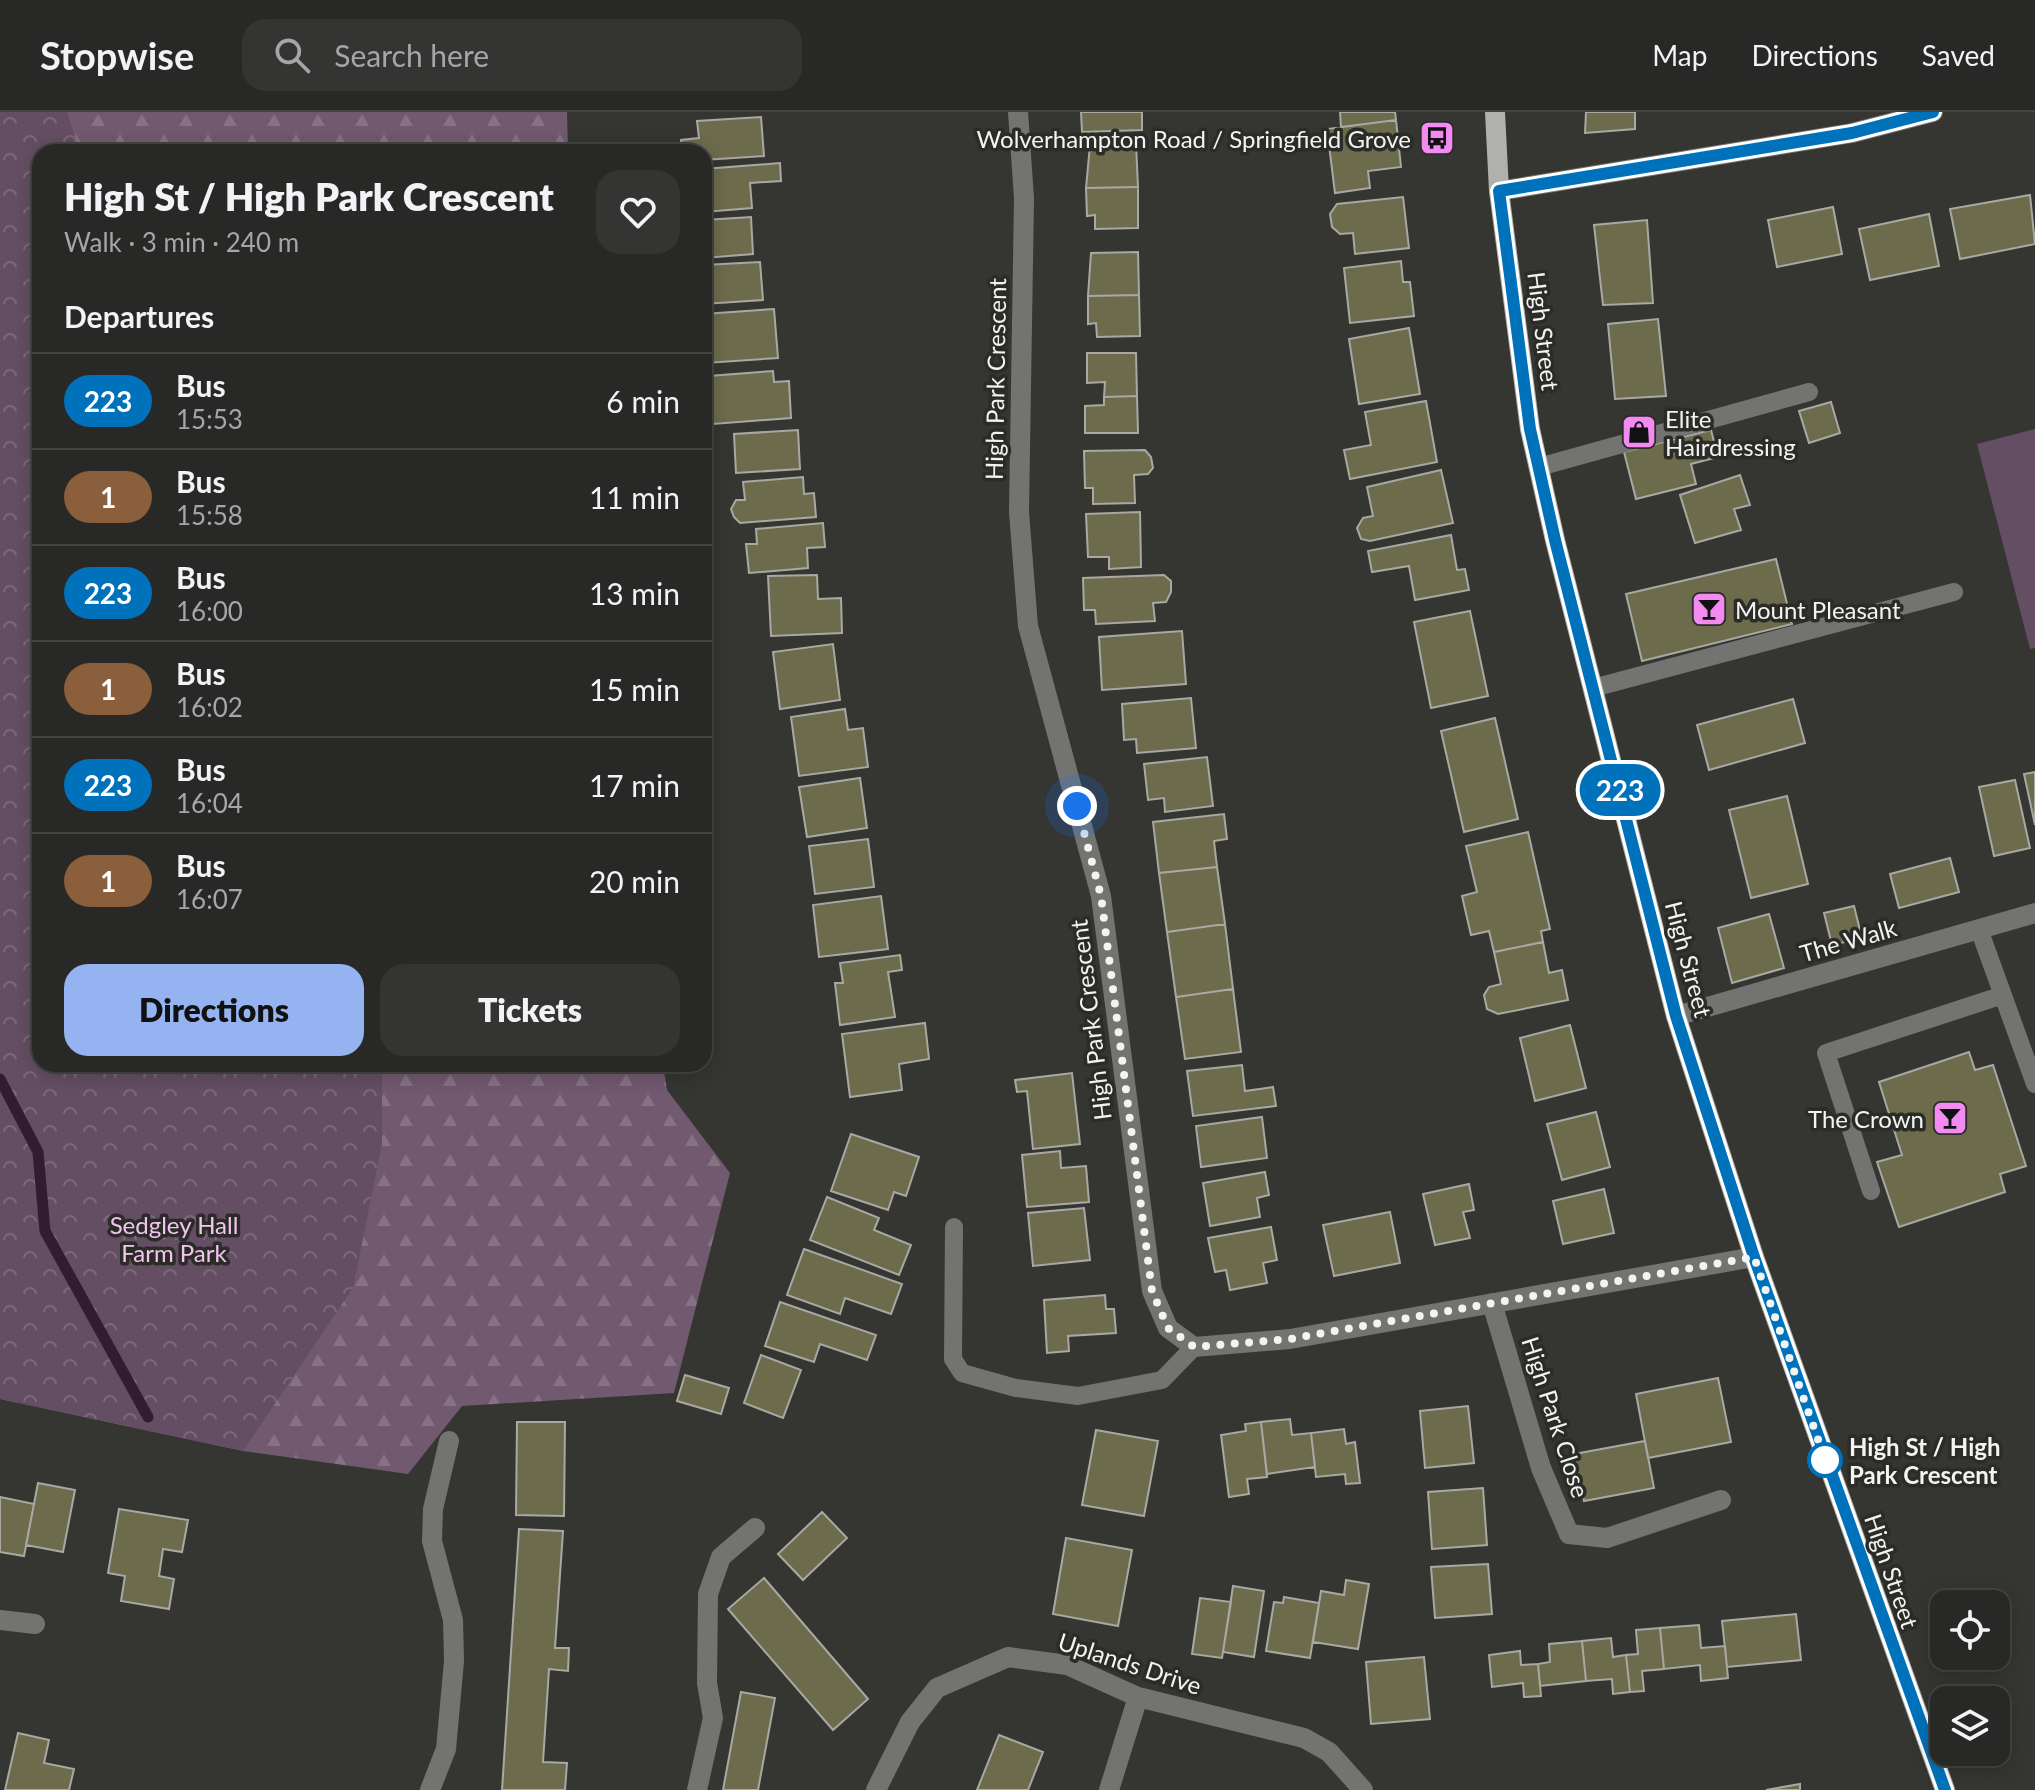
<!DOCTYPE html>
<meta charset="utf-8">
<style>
:root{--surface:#282826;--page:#343432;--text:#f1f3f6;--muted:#a5a6a7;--line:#444443;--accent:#95b2f1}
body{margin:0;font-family:Lato,sans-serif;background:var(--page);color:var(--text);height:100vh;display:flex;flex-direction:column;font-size:30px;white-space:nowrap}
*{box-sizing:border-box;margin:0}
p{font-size:26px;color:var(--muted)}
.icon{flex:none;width:44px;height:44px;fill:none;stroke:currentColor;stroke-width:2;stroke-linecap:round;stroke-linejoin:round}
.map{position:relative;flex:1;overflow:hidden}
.side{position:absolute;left:32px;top:32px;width:680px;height:928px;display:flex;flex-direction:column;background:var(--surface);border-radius:24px;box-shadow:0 4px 20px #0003,0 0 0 2px var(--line)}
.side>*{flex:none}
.badge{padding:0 16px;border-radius:26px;font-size:28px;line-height:52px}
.buttons{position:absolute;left:1930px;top:1478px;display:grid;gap:16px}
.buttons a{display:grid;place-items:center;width:80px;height:80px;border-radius:16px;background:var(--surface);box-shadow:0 4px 20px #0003,0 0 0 2px var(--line);font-size:40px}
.you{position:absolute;width:40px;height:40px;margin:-20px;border:6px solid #fff;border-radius:50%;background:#1a73e8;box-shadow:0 0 0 12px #1a73e833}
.map>.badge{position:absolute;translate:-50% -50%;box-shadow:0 0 0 4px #fff}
h2{padding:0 32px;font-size:30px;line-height:72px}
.round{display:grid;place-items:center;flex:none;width:84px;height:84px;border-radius:24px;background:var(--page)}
.headline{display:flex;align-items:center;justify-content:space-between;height:136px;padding:0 32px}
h1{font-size:38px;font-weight:800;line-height:60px}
.action{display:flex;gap:16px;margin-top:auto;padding:16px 32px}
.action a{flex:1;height:92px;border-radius:24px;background:var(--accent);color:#111;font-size:32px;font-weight:800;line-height:92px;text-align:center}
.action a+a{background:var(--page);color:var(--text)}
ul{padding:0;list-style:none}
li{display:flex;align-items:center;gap:24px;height:96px;padding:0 32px;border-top:2px solid var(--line)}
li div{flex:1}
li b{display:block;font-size:30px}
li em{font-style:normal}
li .badge{min-width:88px;font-weight:700;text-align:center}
header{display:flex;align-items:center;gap:48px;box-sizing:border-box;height:112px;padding:0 40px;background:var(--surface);border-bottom:2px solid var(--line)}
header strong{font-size:38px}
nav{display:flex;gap:44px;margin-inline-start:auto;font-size:28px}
.search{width:560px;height:72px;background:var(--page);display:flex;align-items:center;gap:20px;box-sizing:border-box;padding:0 28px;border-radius:24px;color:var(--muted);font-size:30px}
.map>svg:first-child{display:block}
</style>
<header>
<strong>Stopwise</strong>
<div class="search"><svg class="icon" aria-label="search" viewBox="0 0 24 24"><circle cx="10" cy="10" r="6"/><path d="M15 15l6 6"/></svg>Search here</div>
<nav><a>Map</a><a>Directions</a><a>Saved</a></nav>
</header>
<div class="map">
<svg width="2035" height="1678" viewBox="0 0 2035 1678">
<defs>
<pattern id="forest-firs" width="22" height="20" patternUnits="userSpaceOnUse" patternTransform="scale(2)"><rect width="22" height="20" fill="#715970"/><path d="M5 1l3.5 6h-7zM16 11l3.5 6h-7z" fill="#867185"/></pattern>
<pattern id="park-crowns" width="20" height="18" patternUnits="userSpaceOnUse" patternTransform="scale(2)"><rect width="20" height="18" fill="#644e63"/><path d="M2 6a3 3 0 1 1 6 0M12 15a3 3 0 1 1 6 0" fill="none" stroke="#7b687a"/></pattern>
</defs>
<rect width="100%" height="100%" fill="#353532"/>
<!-- grass -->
<path fill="#644e63" d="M2035,317V536L2030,537L1977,332Z"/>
<!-- forest -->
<path fill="url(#forest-firs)" d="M0,0H567L568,40H40V952H663L667,978L730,1061L674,1281L462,1294L408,1362L243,1339L0,1287Z"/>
<!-- park -->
<path fill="url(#park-crowns)" d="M0,0H67L80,40H40V952H382V1032L353,1176L243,1339L0,1287Z"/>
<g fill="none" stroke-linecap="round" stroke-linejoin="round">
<!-- stream -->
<path stroke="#311d31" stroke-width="11" d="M0,967L38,1040L45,1119L148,1305"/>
</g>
<!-- building -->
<path fill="#6c6b4b" stroke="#a8a8a4" stroke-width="2" d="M1081,0H1142V18L1082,20Z
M1340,0H1395L1396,8L1341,15Z
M1586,0H1635V17L1585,21Z
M761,5L764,44L704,48V40H682L681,28L699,26L697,9Z
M1396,8L1401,55L1368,59L1370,76L1335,81L1327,17Z
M1136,32L1138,75L1086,76L1090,33Z
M780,51L781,69L750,71L752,96L704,100V57Z
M1138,75V116L1095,117V103L1087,104L1086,76Z
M2030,83L2035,132L1960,147L1950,97Z
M1403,85L1409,136L1355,142L1353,121L1340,122L1332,115L1330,102L1337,92Z
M1833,95L1842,142L1777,155L1768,108Z
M1929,102L1939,154L1870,168L1859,117Z
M751,105L753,142L704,146V108Z
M1647,108L1653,191L1603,193L1594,113Z
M1138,140L1139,183L1088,184L1091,141Z
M1401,149L1403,170H1410L1414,204L1350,211L1344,156Z
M760,150L763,188L704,192V153Z
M1139,183L1140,224L1097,225L1096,211L1088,212V184Z
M774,197L778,246L706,251L704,202Z
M1658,207L1666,284L1615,287L1608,212Z
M1409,216L1420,282L1359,292L1349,227Z
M1087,241H1136L1137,284L1104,285L1105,270L1087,271Z
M773,259L774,270L789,269L791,306L713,312L709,264Z
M1137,284L1138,321H1085V294L1104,293V285Z
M1426,289L1437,350L1350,367L1344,338L1371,333L1365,300Z
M1831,290L1840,321L1809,331L1799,299Z
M798,318L800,357L736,361L734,322Z
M1711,318L1718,345L1691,352L1696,372L1636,387L1624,340Z
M1145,338L1151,345L1153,356L1148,362L1134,363L1135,391L1093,392V376H1085L1084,339Z
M1441,358L1453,411L1370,429L1361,427L1357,416L1363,406L1373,404L1367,375Z
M1740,363L1750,393L1734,397L1741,418L1695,431L1680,383Z
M803,365L804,382L814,381L816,405L740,411L734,405L731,397L736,388H745L743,370Z
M1140,400L1141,455L1109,457V445H1088L1086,402Z
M823,411L825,435L807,436L808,456L749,461L746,432H757L756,417Z
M1451,423L1457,458L1465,457L1469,478L1415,488L1409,454L1372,460L1368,439Z
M1776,447L1792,512L1642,549L1626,482Z
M817,463L818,487L841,486L842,521L771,524L768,464Z
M1164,463L1171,469V480L1166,490L1153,491L1155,509L1096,512L1095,498H1084L1083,466Z
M1470,499L1488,584L1431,596L1414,510Z
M1182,519L1186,572L1102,578L1099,525Z
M833,532L840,588L780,597L773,540Z
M1191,586L1196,636L1137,641L1136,627L1124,628L1122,592Z
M1793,587L1805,631L1709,658L1697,613Z
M845,597L848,618L863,616L868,655L799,664L791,605Z
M1495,606L1518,707L1464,720L1441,619Z
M1207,645L1213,694L1165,700L1164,686L1148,688L1144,652Z
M2035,660V713L2024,662Z
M860,666L867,716L807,725L799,675Z
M2015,668L2030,736L1994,744L1979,675Z
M1787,684L1808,772L1751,786L1729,698Z
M1224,702L1227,727L1214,729L1217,755L1159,761L1153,710Z
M1528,720L1550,817L1541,819L1543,830L1494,840L1489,819L1471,823L1462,784L1477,780L1466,734Z
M868,727L874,775L815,782L809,734Z
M1950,746L1959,780L1899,796L1890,762Z
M1217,755L1225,812L1167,820L1159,761Z
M881,784L888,837L819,845L813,793Z
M1854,794L1862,826L1832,833L1824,801Z
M1769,802L1784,856L1732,871L1718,816Z
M1225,812L1233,877L1176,885L1167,820Z
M1543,830L1549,861L1562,858L1568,888L1498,902L1487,897L1484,883L1489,875L1501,872L1494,840Z
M900,843L902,858L888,860L895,905L840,913L835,871H843L840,851Z
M1233,877L1241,940L1185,947L1176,885Z
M925,911L929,947L899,952L902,978L850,985L842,922Z
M1570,913L1586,976L1535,989L1520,926Z
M1969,940L1975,958L1993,953L2026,1054L2000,1062L2005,1080L1899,1115L1877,1050L1902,1043L1879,970Z
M1242,953L1245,979L1273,975L1276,994L1193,1004L1187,959Z
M1072,961L1080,1032L1033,1037L1027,979L1017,980L1015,968Z
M1596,1000L1610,1055L1562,1068L1547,1012Z
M1262,1005L1267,1046L1201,1055L1196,1014Z
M851,1022L919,1045L906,1084L894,1080L888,1098L831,1079Z
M1060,1039L1061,1056L1086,1054L1089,1090L1027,1095L1022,1043Z
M1265,1060L1269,1083L1257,1086L1260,1105L1210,1114L1203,1071Z
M1469,1072L1474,1098L1463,1100L1470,1126L1435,1133L1423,1082Z
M1604,1077L1614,1121L1563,1132L1553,1089Z
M827,1085L879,1106L874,1118L911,1133L899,1163L810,1128Z
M1084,1096L1090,1148L1033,1154L1028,1101Z
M1390,1100L1400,1151L1334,1164L1323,1113Z
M1271,1115L1277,1148L1263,1151L1267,1171L1230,1178L1226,1158L1215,1160L1208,1126Z
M804,1137L902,1172L891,1202L845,1186L840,1202L787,1183Z
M1105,1183L1106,1197H1114L1116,1221L1068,1224L1069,1239L1047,1241L1044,1188Z
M780,1190L876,1223L867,1248L820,1232L814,1250L765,1234Z
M761,1243L801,1258L783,1306L744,1291Z
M685,1263L729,1276L721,1302L677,1289Z
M1718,1266L1731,1330L1648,1346L1636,1282Z
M1468,1294L1474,1351L1425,1356L1420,1299Z
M1290,1307L1292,1323L1311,1321L1315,1355L1267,1362L1261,1310Z
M517,1310H565L564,1404L516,1403Z
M1261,1310L1267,1365L1247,1367L1249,1382L1229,1385L1221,1323L1246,1319L1245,1312Z
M1344,1317L1346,1332L1355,1330L1360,1371L1346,1372L1345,1362L1316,1365L1311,1321Z
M1096,1318L1158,1329L1144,1404L1082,1393Z
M1645,1329L1654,1376L1584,1389L1574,1342Z
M38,1371L75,1378L63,1440L26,1433Z
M1483,1376L1487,1433L1432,1437L1428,1380Z
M0,1385L34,1392L24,1444L0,1440Z
M119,1397L188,1408L182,1440L163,1437L159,1464L174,1467L169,1497L121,1489L125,1464L108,1461Z
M822,1400L847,1426L803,1468L778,1442Z
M519,1417L563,1419L555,1536H569L568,1559L549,1557L543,1650L567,1651L565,1678H502Z
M1066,1426L1132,1438L1118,1514L1053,1502Z
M1488,1452L1492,1502L1435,1506L1431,1455Z
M764,1466L868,1587L833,1618L728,1497Z
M1346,1468L1369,1472L1358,1537L1313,1530L1321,1479L1344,1483Z
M1233,1474L1264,1479L1254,1545L1223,1540Z
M1284,1485L1319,1491L1310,1546L1266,1539L1274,1490L1283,1491Z
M1200,1486L1231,1490L1222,1546L1192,1542Z
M1796,1502L1801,1548L1727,1555L1722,1509Z
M1699,1513L1701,1536L1725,1534L1728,1566L1701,1569L1700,1553L1664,1557L1660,1516Z
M1660,1516L1664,1557L1642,1559L1644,1579L1630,1580L1626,1543L1638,1542L1636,1518Z
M1611,1526L1613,1545L1626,1543L1630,1580L1613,1582L1612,1567L1586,1569L1582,1529Z
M1582,1529L1586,1569L1540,1574L1538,1552L1550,1550L1549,1532Z
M1520,1539L1521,1553L1538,1552L1541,1584L1524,1585L1523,1571L1492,1575L1489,1543Z
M1424,1545L1430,1607L1371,1612L1366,1550Z
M741,1580L775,1586L758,1678H723Z
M18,1621L49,1628L44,1651L74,1657L69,1678H5Z
M999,1623L1043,1640L1028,1678H977Z
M1800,1672V1678H1766Z"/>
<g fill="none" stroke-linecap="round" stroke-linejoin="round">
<!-- lane -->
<path stroke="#737371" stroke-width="18" d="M1539,355L1809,280
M1593,576L1954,480
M1979,817L2035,972
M1871,1079L1826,941L2003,883
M954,1115L953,1247L962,1261L1016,1276L1078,1284L1162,1268L1194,1235"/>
<!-- street -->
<path stroke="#737371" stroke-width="20" d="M1018,0L1024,86L1019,400L1028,514L1101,784L1152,1179L1168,1216L1194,1235L1290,1227L1754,1145
M1499,79L1852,21L1933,0
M1676,904L2035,801
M1492,1191L1541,1356L1569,1422L1607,1426L1721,1388
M0,1508L35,1512
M430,1678L446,1637L454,1549L453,1508L432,1429L433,1397L449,1329
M697,1678L713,1606L707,1571L708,1482L721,1445L755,1416
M876,1678L910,1610L937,1576L1008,1545L1067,1553L1138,1585L1304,1626L1329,1640L1363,1678
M1109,1678L1138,1585"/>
<!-- primary -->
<path stroke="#b0b0ad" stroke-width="20" d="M1495,0L1499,79L1530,317L1555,428L1676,904L1754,1145L1945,1678"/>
</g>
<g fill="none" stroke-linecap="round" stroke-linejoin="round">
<!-- line casing -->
<g stroke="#fff" stroke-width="18">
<path id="line" d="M1933,0L1852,21L1499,79L1530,317L1555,428L1676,904L1754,1145L1945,1678"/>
</g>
<!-- line -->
<use href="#line" stroke="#0072bc" stroke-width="12"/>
<!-- walk -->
<path stroke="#f3f3f1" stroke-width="8" stroke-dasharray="0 14.4" d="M1077,694L1101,784L1152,1179L1168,1216L1194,1235L1290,1227L1754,1145L1827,1353L1825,1348"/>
</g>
<!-- icons -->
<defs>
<g id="bus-square" transform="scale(1.8)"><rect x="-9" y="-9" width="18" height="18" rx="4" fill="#f38af1" stroke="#2b2b28"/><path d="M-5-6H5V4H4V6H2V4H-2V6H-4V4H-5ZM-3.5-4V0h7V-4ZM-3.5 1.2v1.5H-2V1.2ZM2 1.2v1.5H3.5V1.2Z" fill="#111"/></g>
<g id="shop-square" transform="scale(1.8)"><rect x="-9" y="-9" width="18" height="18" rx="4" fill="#f38af1" stroke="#2b2b28"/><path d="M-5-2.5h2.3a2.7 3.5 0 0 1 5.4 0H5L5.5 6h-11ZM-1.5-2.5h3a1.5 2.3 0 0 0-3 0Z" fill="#111"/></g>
<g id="bar-square" transform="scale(1.8)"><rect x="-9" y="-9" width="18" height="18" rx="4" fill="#f38af1" stroke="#2b2b28"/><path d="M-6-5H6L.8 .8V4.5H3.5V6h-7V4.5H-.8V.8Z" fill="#111"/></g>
</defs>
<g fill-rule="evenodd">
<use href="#bus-square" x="1437" y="26"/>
<use href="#shop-square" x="1639" y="320"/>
<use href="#bar-square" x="1709" y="497"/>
<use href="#bar-square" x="1950" y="1006"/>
</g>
<!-- markers -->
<circle fill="#fff" stroke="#0072bc" stroke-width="4" cx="1825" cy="1348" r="16"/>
<g text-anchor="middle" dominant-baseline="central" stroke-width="7" stroke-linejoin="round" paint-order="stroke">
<!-- poi labels -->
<g font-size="24" fill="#f3f3f1" stroke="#2b2b28" text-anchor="end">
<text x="1411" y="26">Wolverhampton Road / Springfield Grove</text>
<text x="1665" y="306" text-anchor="start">Elite<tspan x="1665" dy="28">Hairdressing</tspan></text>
<text x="1735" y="497" text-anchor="start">Mount Pleasant</text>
<text x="1924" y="1006">The Crown</text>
</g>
<!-- street labels -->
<g font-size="24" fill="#f3f3f1" stroke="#2b2b28">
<text transform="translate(1544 219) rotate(83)">High Street</text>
<text transform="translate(995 267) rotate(-89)">High Park Crescent</text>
<text transform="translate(1848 828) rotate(-16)">The Walk</text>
<text transform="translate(1689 847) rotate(75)">High Street</text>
<text transform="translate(1090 908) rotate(-97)">High Park Crescent</text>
<text transform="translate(1556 1305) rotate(72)">High Park Close</text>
<text transform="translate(1892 1459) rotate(71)">High Street</text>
<text transform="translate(1130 1551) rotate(18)">Uplands Drive</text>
</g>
<!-- park labels -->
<g font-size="24" fill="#f2c4ef" stroke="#2b2b28">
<text x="174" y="1112">Sedgley Hall<tspan x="174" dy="28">Farm Park</tspan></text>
</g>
<!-- stop labels -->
<g font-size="24" font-weight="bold" fill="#f3f3f1" stroke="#2b2b28" text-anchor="start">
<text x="1849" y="1334">High St / High<tspan x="1849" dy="28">Park Crescent</tspan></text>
</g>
</g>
</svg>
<div class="buttons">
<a><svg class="icon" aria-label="locate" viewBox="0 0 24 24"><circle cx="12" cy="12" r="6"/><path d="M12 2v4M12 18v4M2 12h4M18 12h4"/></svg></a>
<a><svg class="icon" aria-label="layers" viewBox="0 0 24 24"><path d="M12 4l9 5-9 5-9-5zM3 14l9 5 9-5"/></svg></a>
</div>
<div class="you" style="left:1077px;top:694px"></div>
<b class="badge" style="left:1620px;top:678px;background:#0072bc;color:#fff">223</b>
<section class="side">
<div class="headline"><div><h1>High St / High Park Crescent</h1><p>Walk · 3 min · 240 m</p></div><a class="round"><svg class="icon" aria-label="heart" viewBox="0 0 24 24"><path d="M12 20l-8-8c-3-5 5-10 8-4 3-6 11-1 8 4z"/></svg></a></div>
<h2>Departures</h2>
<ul>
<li><span class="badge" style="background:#0072bc;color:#fff">223</span><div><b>Bus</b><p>15:53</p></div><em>6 min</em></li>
<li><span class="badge" style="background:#8b5e3c;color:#fff">1</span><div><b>Bus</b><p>15:58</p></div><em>11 min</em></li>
<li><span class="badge" style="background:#0072bc;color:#fff">223</span><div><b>Bus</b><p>16:00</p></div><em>13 min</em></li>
<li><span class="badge" style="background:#8b5e3c;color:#fff">1</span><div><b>Bus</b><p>16:02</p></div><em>15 min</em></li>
<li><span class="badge" style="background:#0072bc;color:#fff">223</span><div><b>Bus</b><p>16:04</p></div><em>17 min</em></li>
<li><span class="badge" style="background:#8b5e3c;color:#fff">1</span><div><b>Bus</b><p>16:07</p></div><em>20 min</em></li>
</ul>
<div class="action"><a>Directions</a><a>Tickets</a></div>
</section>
</div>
